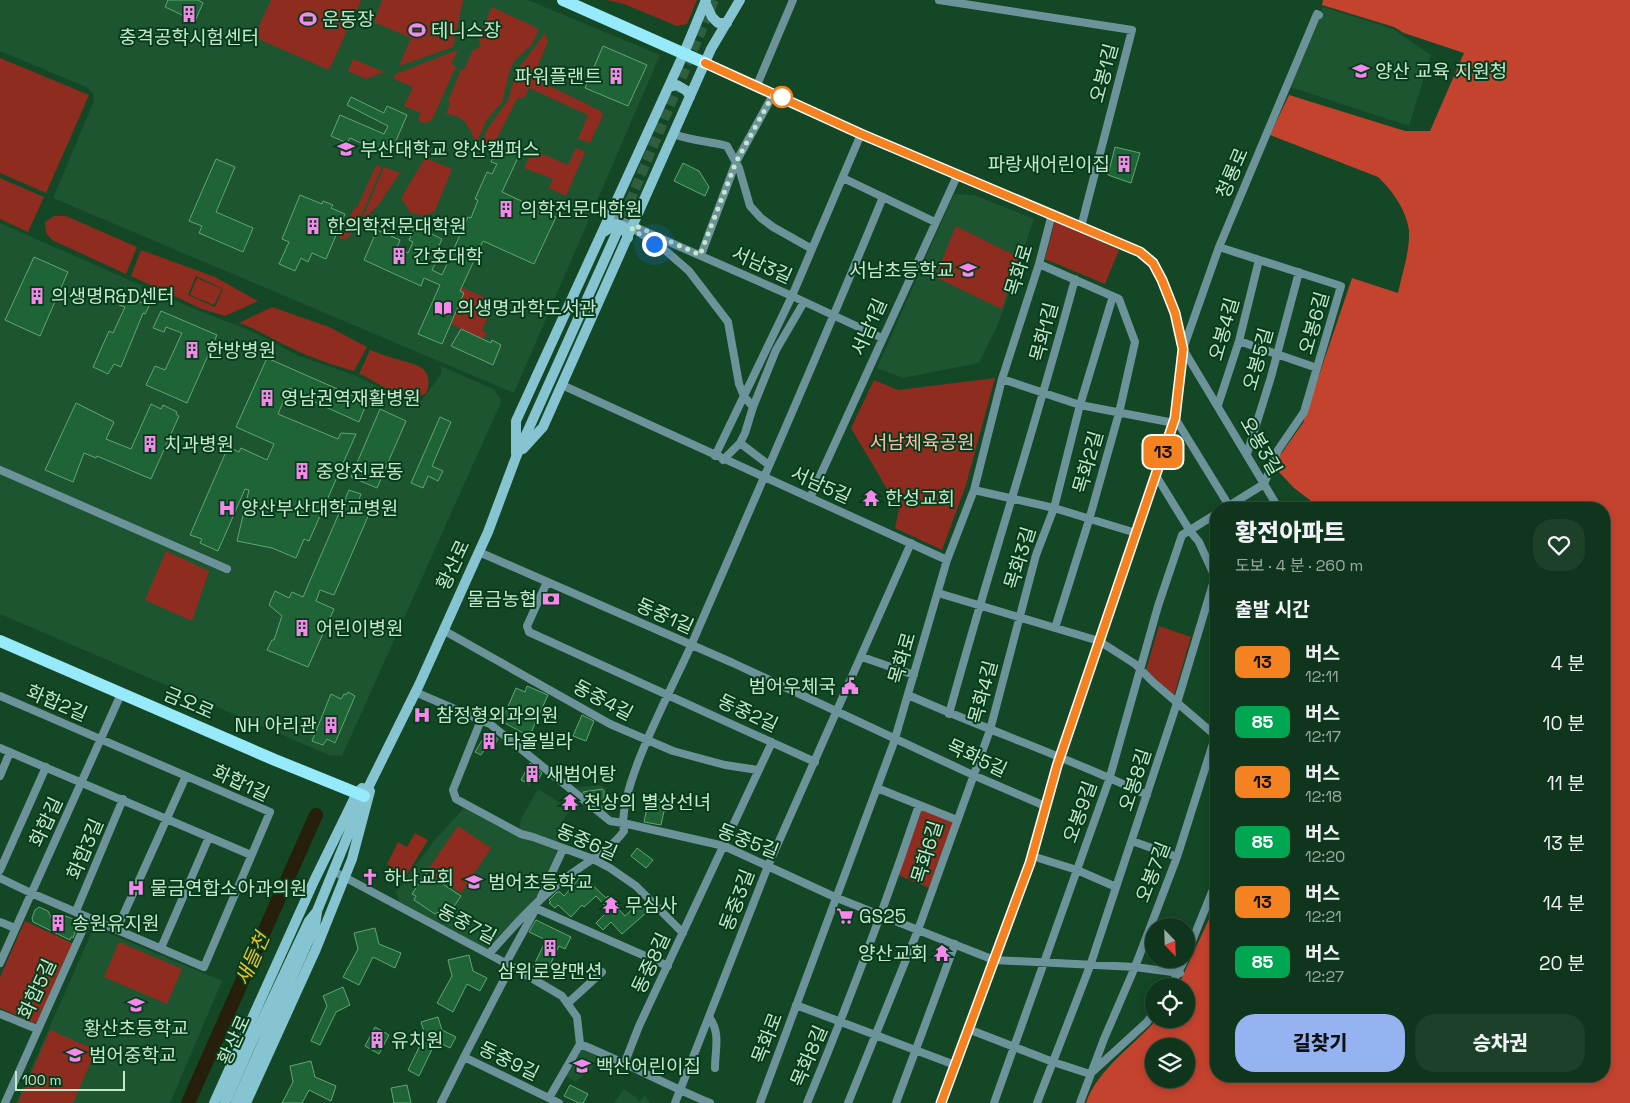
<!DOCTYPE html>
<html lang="ko">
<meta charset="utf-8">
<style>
:root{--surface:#0f351c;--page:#1d4029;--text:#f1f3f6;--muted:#9baba3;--line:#2f503b;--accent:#95b2f1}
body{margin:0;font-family:"Space Grotesk","Noto Sans KR",sans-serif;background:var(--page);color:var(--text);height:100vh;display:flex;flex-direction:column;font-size:19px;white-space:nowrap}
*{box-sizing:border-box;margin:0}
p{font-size:16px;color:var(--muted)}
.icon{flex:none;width:28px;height:28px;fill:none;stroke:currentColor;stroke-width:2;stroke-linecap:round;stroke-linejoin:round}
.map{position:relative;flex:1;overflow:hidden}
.side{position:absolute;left:1210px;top:502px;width:400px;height:580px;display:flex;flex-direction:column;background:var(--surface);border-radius:20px;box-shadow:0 2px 8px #0003,0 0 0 1px var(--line)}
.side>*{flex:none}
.badge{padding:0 10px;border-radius:8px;font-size:18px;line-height:32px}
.needle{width:32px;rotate:157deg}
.tools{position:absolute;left:1145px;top:918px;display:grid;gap:10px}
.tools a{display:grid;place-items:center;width:50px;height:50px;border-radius:50%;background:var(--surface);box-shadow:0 2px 8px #0003,0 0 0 1px var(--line);font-size:25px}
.scale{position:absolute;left:15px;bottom:12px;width:110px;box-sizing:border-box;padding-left:5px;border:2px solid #c7e7cd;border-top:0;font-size:14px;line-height:18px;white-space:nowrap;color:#c7e7cd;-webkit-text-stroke:4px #063c1b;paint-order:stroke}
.you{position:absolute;width:25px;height:25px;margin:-12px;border:4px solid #fff;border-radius:50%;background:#1a73e8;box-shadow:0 0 0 8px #1a73e833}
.map>.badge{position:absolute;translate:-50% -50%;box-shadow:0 0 0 2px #fff}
h2{padding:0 25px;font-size:19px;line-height:45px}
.round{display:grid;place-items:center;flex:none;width:52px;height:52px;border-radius:20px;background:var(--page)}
.head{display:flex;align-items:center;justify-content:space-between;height:85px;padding:0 25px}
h1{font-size:24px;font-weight:800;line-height:38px}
.button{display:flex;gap:10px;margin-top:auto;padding:10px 25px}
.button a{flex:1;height:58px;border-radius:20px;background:var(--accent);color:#111;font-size:20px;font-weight:800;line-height:58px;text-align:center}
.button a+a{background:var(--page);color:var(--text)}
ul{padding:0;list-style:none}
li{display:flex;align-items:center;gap:15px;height:60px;padding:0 25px}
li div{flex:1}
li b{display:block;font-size:19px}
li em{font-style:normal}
li .badge{min-width:55px;font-weight:700;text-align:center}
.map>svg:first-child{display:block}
</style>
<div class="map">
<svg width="1630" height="1103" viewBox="0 0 1630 1103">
<rect width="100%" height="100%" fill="#144725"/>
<!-- built -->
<path fill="#1d5531" d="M0,0H528L660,55L514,393L53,198L94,101L93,93L86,87L0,51Z
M1323,7L1393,29L1431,55L1409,126L1290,87Z
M954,194L974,195L1034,219L999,322L979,363L903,378L877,368Z
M0,223L195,309L251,331L299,356L354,375L405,400H422L441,374V366L493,389L500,398L501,402L342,756L329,755L0,614Z
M600,785L606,788L608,815L607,817L573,788Z
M538,789L562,804L566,798L569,800L567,803L571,808L563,820L566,826L556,843L540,835L524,834L519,831L521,819Z
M464,808L520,836L555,848L556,853L536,900L488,950L399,901L396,892L434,841Z
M94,927L222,981L179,1082L170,1103H16Z
M583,1048L600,1059L594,1063L592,1069L575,1082L565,1075L580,1049Z
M624,1089L637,1098L639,1102L645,1095L650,1103H614Z"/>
<!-- green -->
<path fill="#8e2d1f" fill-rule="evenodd" d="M271,0H361L329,70L254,37Z
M382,0H463L453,47L399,66L411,38L374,22Z
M607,0H697L687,24L677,26L624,4Z
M492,7L539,29L532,44L515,60L510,69L502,102L487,119L476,144C470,128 465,115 446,114L450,103L448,101L461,69L464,70L473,50L481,47L478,38Z
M545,33L548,41L533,78L601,111L603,115L590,143L578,139L588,115L529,88L525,97L517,99L490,152L482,148L486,131L508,100L516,72Z
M458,50L451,64L456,66L433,118L429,122L422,123L418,119L421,113L404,106L413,87L394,79L395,74Z
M0,58L89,95L46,193L0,173Z
M353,59L384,72L366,79L348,71Z
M576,148L585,152L566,196L549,188L553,179L524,168L533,150L568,165Z
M425,158L452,169L435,211L423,216L411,213L401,198Z
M376,165L382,167L355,230L345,240L339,238L355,207L357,208Z
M384,167L400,173L379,204L360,224Z
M0,178L44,197L28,232L0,219Z
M54,216H66L137,247L126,274L52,240L46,233L45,222Z
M1055,221L1119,250L1105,284L1045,259Z
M956,226L1018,257L1002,309L935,277Z
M141,250L215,277L258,301L225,316L202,309L131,276ZM196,276L223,289L215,307L188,295Z
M197,278L222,289L214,305L190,295Z
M461,287L495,302L482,330L487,333L483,339L451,324L464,293L459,291Z
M272,307L329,327L367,347L354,371C332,365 312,358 291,348C273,340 258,329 239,323Z
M370,350C379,353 388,357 397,359C416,365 434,366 427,392C410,409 376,380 359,374Z
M995,378L966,485L942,550L895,528L899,509L851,428L874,380L898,390Z
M166,551L209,571L192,621L145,600Z
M1159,626L1191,637L1174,695L1146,670Z
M922,809L953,822L929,888L898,875Z
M458,826L491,848L461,893L427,871Z
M415,833L428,840L406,876L387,864L398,842L407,847Z
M25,921L74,944L36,1024L0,1008V977Z
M119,942L182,969L167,1004L104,977Z
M50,1030L96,1050L73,1103H18Z"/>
<!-- forest -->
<path fill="#c4432f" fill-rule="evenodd" d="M1323,0H1630V1103H1086C1098,1068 1134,1046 1157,1019H1186V986H1178L1216,904V1076H1604V509H1316L1310,500L1294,488L1278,471L1284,467L1278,458L1303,423L1352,278L1398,293C1402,274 1410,251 1409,231C1407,211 1392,190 1378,177L1270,135L1289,95L1405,131H1430L1464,53L1404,33L1394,27L1322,5ZM1154,1046H1186V1079H1154Z"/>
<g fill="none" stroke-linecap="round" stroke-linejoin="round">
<!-- river -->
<path stroke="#251f0b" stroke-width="14" d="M188,1103L316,815"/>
</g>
<!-- building -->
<path fill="#1f6437" stroke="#63a474" d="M168,0H198L203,3L195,21L165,7Z
M603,46L647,65L628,106L585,88Z
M351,97L384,113L387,106L407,115L392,150L386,147L383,153L350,138L347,143L331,136L340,115L384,134L388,126L347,105Z
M500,141L521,151L502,192L556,217L534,264L483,241L460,291L464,293L442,344L418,334L440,285L424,278L421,286L364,260L377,230L400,240L397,248L408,253L413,242L409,240L415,226L442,239L431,263L435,264L432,270L442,275L468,217L471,218L478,200L475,199L487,172L492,174L497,164L491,162Z
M1115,147L1140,153L1131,183L1108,175Z
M216,159L235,167L216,212L253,228L243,252L199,233L202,226L189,221Z
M683,163L699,171L709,187L705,196L674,181Z
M300,195L322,204L323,201L333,205L331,208L345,214L326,259L312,253L308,262L301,258L295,271L279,264L289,242L282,239Z
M34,257L68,272L40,336L5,320Z
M123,295L149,306L145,314L143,313L121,367L114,364L108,374L93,367L109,331L113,333L125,307L119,305Z
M161,311L217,335L187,403L146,385L155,366L165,370L182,333L166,327L164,332L153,328Z
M461,329L491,343L492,340L501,345L493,365L451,346Z
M267,358L367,402L359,422L321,405L302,396L303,393L289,388L278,414L338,439L341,433L356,434L309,541L304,539L296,558L272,548L237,541L249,490L245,489L218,551L200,543L202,539L190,535L228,447L239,452L241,448L267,460L274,444L236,427Z
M76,403L114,422L106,439L131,449L151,404L161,409L163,405L177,412L176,414L179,416L151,479L97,456L96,458L84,453L73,482L45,470Z
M380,409L406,421L377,488L351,477Z
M440,417L451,422L432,466L443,471L438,481L428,476L423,488L411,483Z
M349,490L361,494L358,502L372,507L334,595L320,590L316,601L334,609L308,667L267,650L272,640H274L282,616L269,605L275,591L289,598L292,592L303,597Z
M527,686L548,695L530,735H527L497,719L503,718L516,688L525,692Z
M348,692L355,696L335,743L327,739L323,745L312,741L331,694L341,699L344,694L346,695Z
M582,715L594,721L586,741L573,736Z
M487,732L498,739L493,747L488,744L481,755L475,752Z
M530,763L542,773L537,782L532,779L529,784L521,780Z
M602,789L604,791V809L596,802L600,797L590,798L583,792Z
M649,798L669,801L666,812L664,811L661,825L644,822Z
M637,848L653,860L646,868L631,856Z
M426,873L461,896L446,918L438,912L435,914L414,900L416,896L412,894Z
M582,875L606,898L608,896L613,901L615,899L619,903L616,906L625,916L639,903L647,912L622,934L611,922L603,930L596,923L609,910L596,896L584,907L582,905L571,917L558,905L555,908L549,903L551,902L549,900L557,892H560L564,896Z
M39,907L48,911L52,919L65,916L79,921L73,938L71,937L70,940L33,922L32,918L35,910Z
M536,920L571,937L565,949L559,946L546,973L533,967L546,940L529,932Z
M375,928L379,944L401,953L395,968L373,957L359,985L343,977L358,949L354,933Z
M469,955L473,971L487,978L480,991L467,984L453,1012L437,1003L452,976L448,960Z
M343,987L350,1005L336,1012L320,1045L311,1041L327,1006L323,996Z
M438,1017L442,1030L456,1037L450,1048L436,1041L419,1076L408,1070L425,1035L421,1022Z
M375,1027L389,1035L379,1054L365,1046Z
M311,1061L315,1077L336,1086L331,1101L309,1090L302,1103H282L293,1082L290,1066Z
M407,1085L411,1103H394L391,1088Z
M570,1085L588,1094L583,1103H579L564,1096Z"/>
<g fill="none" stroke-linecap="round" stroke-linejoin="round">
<!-- secondary-tunnel -->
<path stroke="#2f5f3e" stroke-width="10" stroke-dasharray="10 5" stroke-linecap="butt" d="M618,230L714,0"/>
<!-- minor -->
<path stroke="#6c939a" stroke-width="8" d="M939,0L1132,30L1081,227
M705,63L861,134L1140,252L1153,263L1162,280L1175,313L1183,349L1175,418L1057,766L1030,863L941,1103
M757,85L793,0
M674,134C691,141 709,141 727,146L739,168L750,206L761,218L773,227L812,249
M843,178L935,222
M610,216L792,296L882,338
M630,226L666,251L689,271L728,322L739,384L744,396L753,407
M1219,247L1341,286L1304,412L1278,450L1264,484L1224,509
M701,255L736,162L774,93
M1039,264L1119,299L1135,342L1119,413L1089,520L1055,628
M1239,341L1317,368
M1002,379L1080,405L1174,423
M562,385L947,560
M1218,405L1239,341L1259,260
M1175,418L1231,509
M740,443L769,465
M1247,454L1271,377L1299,272
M715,456L792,296L861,134
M723,460L740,443L745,433L753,407L776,350L804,302
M0,470L227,569
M974,490L1054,508L1136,533
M810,498L957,176
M1279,509L1183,349L1219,247L1317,14L1319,15
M479,552L733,663L973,775L1045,806
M547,582L527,626L529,632L815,762
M938,593L1099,641L1135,664L1153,682L1216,736
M443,630L610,724L673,751L725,765L758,770
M862,657L914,675
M415,692L490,724L610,821L623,823L724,846L837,898L994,960L1135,967L1180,973
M908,695C987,730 1069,758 1147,795
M0,696L270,812L204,967L31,893L0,878
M949,714C989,568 1036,425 1075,279
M481,720L453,790L456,799L521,834L533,837L593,859L610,868L636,886L683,933
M0,748L251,855
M0,776L10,752
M877,788L957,820
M1132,841L1177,857
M1032,856L1077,870L1116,887
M0,870L46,767
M333,871L511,966L562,996L577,1017L580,1044
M541,897L563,849
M533,907L668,966
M76,911L123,799
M0,922L15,928
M117,929L186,776
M161,948L209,837
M489,954C512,928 535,902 562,881C583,863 608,853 624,831C616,788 675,684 693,641C757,493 822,346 883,197
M1186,956L1216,882
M0,963L121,694
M506,963L534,912
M1171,986L1185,959
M568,1003L602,972
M796,1005L955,1065
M0,1014L37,1029
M709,1017C721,1033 715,1049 715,1068
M968,1029L1053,1062L1090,1074L1147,1022L1154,1012
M580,1044C625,1062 666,1085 710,1103
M464,1057L511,966
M625,1062L639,1026L772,742
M549,1098L580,1044
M5,1103L88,918
M441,1103L464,1057L559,1103
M675,1103L768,866L911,543
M760,1103L894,742L947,560L974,490L1002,379L1039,264L1052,214
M807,1103C848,1005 885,906 919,805
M848,1103L918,930L990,730L1036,555L1054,508L1080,405L1113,296
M896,1103L955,944
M994,1103L1109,780L1158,606L1182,535L1216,514
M1037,1103L1090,966L1177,703L1215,577L1199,542L1190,531L1155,474
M1080,1103L1104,1039L1135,967L1177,857L1216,734"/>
<!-- secondary -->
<path stroke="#85c4d0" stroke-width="10" d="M705,2L712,17L718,23H727
M669,87L677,85L687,91L690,97
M602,233L616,224L624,227L628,238
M523,449L543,427L711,49L740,0
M516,454V421L684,53L706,0
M214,1103L314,881L357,793L362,788
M225,1103L253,1040L309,921L317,911L364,796L419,685L473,565L488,532L516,457L617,232
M236,1103L315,926L317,912
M246,1103L316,949L352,859L370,791"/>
<!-- primary -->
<path stroke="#97eafa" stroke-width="12" d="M563,0L705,63
M0,641L275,760L364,796"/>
</g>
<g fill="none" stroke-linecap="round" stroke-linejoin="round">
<!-- line casing -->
<g stroke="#fff" stroke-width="11">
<path id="line" d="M705,63L861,134L1140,252L1153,263L1162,280L1175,313L1183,349L1175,418L1057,766L1030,863L941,1103"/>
</g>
<!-- line -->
<use href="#line" stroke="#f58220" stroke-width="8"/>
<!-- walk -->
<path stroke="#c7e7cd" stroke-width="5" stroke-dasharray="0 9" d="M654,244L632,229L634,225L700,255L736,162L774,93L782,97"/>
</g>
<!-- icons -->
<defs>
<g id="building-bare" transform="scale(1.35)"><path d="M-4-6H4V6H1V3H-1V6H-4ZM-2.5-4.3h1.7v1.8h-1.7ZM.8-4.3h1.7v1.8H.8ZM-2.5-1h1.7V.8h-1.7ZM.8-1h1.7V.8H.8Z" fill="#f788eb" stroke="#063c1b" stroke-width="2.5" paint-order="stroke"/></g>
<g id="stadium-bare" transform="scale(1.35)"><path d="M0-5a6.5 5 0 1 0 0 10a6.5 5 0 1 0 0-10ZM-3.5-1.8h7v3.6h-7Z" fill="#f788eb" stroke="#063c1b" stroke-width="2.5" paint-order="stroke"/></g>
<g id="school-bare" transform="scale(1.35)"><path d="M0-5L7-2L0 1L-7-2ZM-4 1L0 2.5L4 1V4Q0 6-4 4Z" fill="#f788eb" stroke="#063c1b" stroke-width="2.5" paint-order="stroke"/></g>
<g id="university-bare" transform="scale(1.35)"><path d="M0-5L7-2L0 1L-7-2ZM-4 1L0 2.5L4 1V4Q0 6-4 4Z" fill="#f788eb" stroke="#063c1b" stroke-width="2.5" paint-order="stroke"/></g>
<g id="library-bare" transform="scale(1.35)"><path d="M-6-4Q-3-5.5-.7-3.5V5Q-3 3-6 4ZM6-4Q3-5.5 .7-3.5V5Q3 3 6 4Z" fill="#f788eb" stroke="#063c1b" stroke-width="2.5" paint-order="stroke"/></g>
<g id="temple-bare" transform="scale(1.35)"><path d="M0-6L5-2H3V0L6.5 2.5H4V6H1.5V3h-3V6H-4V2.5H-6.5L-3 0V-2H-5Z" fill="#f788eb" stroke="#063c1b" stroke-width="2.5" paint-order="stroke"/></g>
<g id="hospital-bare" transform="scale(1.35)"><path d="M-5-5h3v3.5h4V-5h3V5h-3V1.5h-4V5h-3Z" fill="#f788eb" stroke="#063c1b" stroke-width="2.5" paint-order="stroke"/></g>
<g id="bank-bare" transform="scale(1.35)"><path d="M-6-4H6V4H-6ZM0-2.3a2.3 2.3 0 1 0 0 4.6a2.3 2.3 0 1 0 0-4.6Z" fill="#f788eb" stroke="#063c1b" stroke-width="2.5" paint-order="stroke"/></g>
<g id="civic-bare" transform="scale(1.35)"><path d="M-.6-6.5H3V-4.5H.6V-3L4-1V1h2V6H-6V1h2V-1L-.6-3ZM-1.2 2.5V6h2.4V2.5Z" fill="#f788eb" stroke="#063c1b" stroke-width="2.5" paint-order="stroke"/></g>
<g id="church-bare" transform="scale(1.35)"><path d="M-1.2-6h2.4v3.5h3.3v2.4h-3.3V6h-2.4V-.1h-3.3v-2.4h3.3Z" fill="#f788eb" stroke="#063c1b" stroke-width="2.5" paint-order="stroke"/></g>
<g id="supermarket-bare" transform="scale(1.35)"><path d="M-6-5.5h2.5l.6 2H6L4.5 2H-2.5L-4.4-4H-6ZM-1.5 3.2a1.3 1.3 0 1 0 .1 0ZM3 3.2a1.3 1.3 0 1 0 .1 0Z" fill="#f788eb" stroke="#063c1b" stroke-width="2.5" paint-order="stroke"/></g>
</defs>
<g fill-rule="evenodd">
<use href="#building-bare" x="189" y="14"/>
<use href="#stadium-bare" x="308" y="19"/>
<use href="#stadium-bare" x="417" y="30"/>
<use href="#school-bare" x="1361" y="71"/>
<use href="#building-bare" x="616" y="76"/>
<use href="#university-bare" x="346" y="149"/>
<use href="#building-bare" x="1124" y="164"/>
<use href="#building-bare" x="506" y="209"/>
<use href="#building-bare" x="313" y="226"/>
<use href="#building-bare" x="399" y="256"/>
<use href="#school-bare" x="968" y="270"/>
<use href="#building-bare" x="37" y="296"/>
<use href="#library-bare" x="443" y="308"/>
<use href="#building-bare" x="192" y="350"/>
<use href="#building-bare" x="267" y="398"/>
<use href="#building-bare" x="150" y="444"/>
<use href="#building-bare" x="302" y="471"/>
<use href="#temple-bare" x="871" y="498"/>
<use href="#hospital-bare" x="227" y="508"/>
<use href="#bank-bare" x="551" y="599"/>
<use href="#building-bare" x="302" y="628"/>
<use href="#civic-bare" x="850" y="686"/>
<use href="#hospital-bare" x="422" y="715"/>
<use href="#building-bare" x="331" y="725"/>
<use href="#building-bare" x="489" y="741"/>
<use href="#building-bare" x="532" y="774"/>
<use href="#temple-bare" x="570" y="802"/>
<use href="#church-bare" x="370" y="877"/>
<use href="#school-bare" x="474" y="882"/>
<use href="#hospital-bare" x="136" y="888"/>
<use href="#temple-bare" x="611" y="905"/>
<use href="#supermarket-bare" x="845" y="916"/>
<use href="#building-bare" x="58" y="923"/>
<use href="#building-bare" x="550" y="948"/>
<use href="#temple-bare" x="942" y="953"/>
<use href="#school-bare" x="136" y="1005"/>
<use href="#building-bare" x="377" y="1040"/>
<use href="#school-bare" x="75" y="1055"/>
<use href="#school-bare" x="582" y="1066"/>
</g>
<!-- markers -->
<circle fill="#fff" stroke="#f58220" stroke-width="2.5" cx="782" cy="97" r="10"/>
<g text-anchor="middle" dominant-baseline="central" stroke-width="4" stroke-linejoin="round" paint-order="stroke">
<!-- poi labels -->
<g font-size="19" fill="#c7e7cd" stroke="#063c1b" text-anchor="start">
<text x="322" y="19">운동장</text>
<text x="431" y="30">테니스장</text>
<text x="189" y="37" text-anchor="middle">충격공학시험센터</text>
<text x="1375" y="71">양산 교육 지원청</text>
<text x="602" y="76" text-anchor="end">파워플랜트</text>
<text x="360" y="149">부산대학교 양산캠퍼스</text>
<text x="1110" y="164" text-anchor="end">파랑새어린이집</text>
<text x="520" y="209">의학전문대학원</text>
<text x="327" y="226">한의학전문대학원</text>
<text x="413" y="256">간호대학</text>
<text x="954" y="270" text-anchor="end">서남초등학교</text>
<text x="51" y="296">의생명R&amp;D센터</text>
<text x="457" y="308">의생명과학도서관</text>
<text x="206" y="350">한방병원</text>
<text x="281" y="398">영남권역재활병원</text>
<text x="164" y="444">치과병원</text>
<text x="316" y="471">중앙진료동</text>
<text x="885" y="498">한성교회</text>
<text x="241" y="508">양산부산대학교병원</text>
<text x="537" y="599" text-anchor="end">물금농협</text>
<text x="316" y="628">어린이병원</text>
<text x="836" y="686" text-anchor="end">범어우체국</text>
<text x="436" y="715">참정형외과의원</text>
<text x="317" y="725" text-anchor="end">NH 아리관</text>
<text x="503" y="741">다올빌라</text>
<text x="546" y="774">새범어탕</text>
<text x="584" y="802">천상의 별상선녀</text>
<text x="384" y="877">하나교회</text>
<text x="488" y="882">범어초등학교</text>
<text x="150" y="888">물금연합소아과의원</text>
<text x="625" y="905">무심사</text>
<text x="859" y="916">GS25</text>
<text x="72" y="923">송원유지원</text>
<text x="928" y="953" text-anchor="end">양산교회</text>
<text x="550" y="971" text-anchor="middle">삼위로얄맨션</text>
<text x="136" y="1028" text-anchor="middle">황산초등학교</text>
<text x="391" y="1040">유치원</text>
<text x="89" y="1055">범어중학교</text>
<text x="596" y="1066">백산어린이집</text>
</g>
<!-- street labels -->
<g font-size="19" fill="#c7e7cd" stroke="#063c1b">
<text transform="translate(1104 73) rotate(-75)">오봉1길</text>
<text transform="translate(1232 173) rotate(-67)">청룡로</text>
<text transform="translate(762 265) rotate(24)">서남3길</text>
<text transform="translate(1019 270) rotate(-73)">목화로</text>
<text transform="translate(1314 323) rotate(-74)">오봉6길</text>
<text transform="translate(869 327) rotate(-66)">서남1길</text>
<text transform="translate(1224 329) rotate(-74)">오봉4길</text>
<text transform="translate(1044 332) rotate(-75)">목화1길</text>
<text transform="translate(1258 359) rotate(-74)">오봉5길</text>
<text transform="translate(1261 446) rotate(60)">오봉3길</text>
<text transform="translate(1088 462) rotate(-74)">목화2길</text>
<text transform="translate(821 485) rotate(24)">서남5길</text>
<text transform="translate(1020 558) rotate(-73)">목화3길</text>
<text transform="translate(453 565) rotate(-65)">황산로</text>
<text transform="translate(665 616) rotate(24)">동중1길</text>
<text transform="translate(902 658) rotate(-74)">목화로</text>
<text transform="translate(983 692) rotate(-75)">목화4길</text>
<text transform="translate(603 700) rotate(28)">동중4길</text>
<text transform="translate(57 703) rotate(23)">화합2길</text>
<text transform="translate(189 703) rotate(23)">금오로</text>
<text transform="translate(748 713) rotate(25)">동중2길</text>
<text transform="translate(977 758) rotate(25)">목화5길</text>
<text transform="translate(1135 780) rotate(-72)">오봉8길</text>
<text transform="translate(241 783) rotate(25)">화합1길</text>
<text transform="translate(1080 812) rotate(-70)">오봉9길</text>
<text transform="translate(46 822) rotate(-65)">화합길</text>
<text transform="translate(748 841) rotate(21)">동중5길</text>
<text transform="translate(587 842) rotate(23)">동중6길</text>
<text transform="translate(85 849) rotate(-67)">화합3길</text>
<text transform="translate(927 852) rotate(-73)">목화6길</text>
<text transform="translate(1153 872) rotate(-69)">오봉7길</text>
<text transform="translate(737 900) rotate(-69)">동중3길</text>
<text transform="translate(467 924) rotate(28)">동중7길</text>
<text transform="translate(651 963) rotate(-65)">동중8길</text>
<text transform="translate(37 989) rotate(-65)">화합5길</text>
<text transform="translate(767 1038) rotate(-69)">목화로</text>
<text transform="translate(234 1040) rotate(-66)">황산로</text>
<text transform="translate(809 1056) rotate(-67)">목화8길</text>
<text transform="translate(509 1061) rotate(26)">동중9길</text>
</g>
<!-- park labels -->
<g font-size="19" fill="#febcaf" stroke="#063c1b">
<text x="922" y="442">서남체육공원</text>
</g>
<!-- water labels -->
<g font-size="20" font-style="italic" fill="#ecc12c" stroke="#063c1b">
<text transform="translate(252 959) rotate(-66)">새들천</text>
</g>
</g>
</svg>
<div class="tools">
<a><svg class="needle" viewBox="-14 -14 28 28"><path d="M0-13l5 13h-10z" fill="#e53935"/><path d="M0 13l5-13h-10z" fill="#9baba3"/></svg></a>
<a><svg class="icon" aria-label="locate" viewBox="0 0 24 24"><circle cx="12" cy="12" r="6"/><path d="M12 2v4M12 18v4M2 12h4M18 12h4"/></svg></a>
<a><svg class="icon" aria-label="layers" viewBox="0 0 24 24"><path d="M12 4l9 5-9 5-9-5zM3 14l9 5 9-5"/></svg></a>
</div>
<div class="scale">100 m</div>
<div class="you" style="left:654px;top:244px"></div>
<b class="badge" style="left:1163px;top:452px;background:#f58220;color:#111">13</b>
<section class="side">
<div class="head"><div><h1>황전아파트</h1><p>도보 · 4 분 · 260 m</p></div><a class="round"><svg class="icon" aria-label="heart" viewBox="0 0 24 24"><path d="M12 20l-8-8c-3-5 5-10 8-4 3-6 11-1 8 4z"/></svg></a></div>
<h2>출발 시간</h2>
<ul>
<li><span class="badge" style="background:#f58220;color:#111">13</span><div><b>버스</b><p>12:11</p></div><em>4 분</em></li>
<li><span class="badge" style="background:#00a651;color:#fff">85</span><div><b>버스</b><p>12:17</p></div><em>10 분</em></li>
<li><span class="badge" style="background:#f58220;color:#111">13</span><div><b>버스</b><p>12:18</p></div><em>11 분</em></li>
<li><span class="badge" style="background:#00a651;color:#fff">85</span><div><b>버스</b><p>12:20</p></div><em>13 분</em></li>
<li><span class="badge" style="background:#f58220;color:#111">13</span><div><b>버스</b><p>12:21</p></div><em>14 분</em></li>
<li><span class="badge" style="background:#00a651;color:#fff">85</span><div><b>버스</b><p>12:27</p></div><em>20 분</em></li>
</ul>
<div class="button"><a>길찾기</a><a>승차권</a></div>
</section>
</div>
